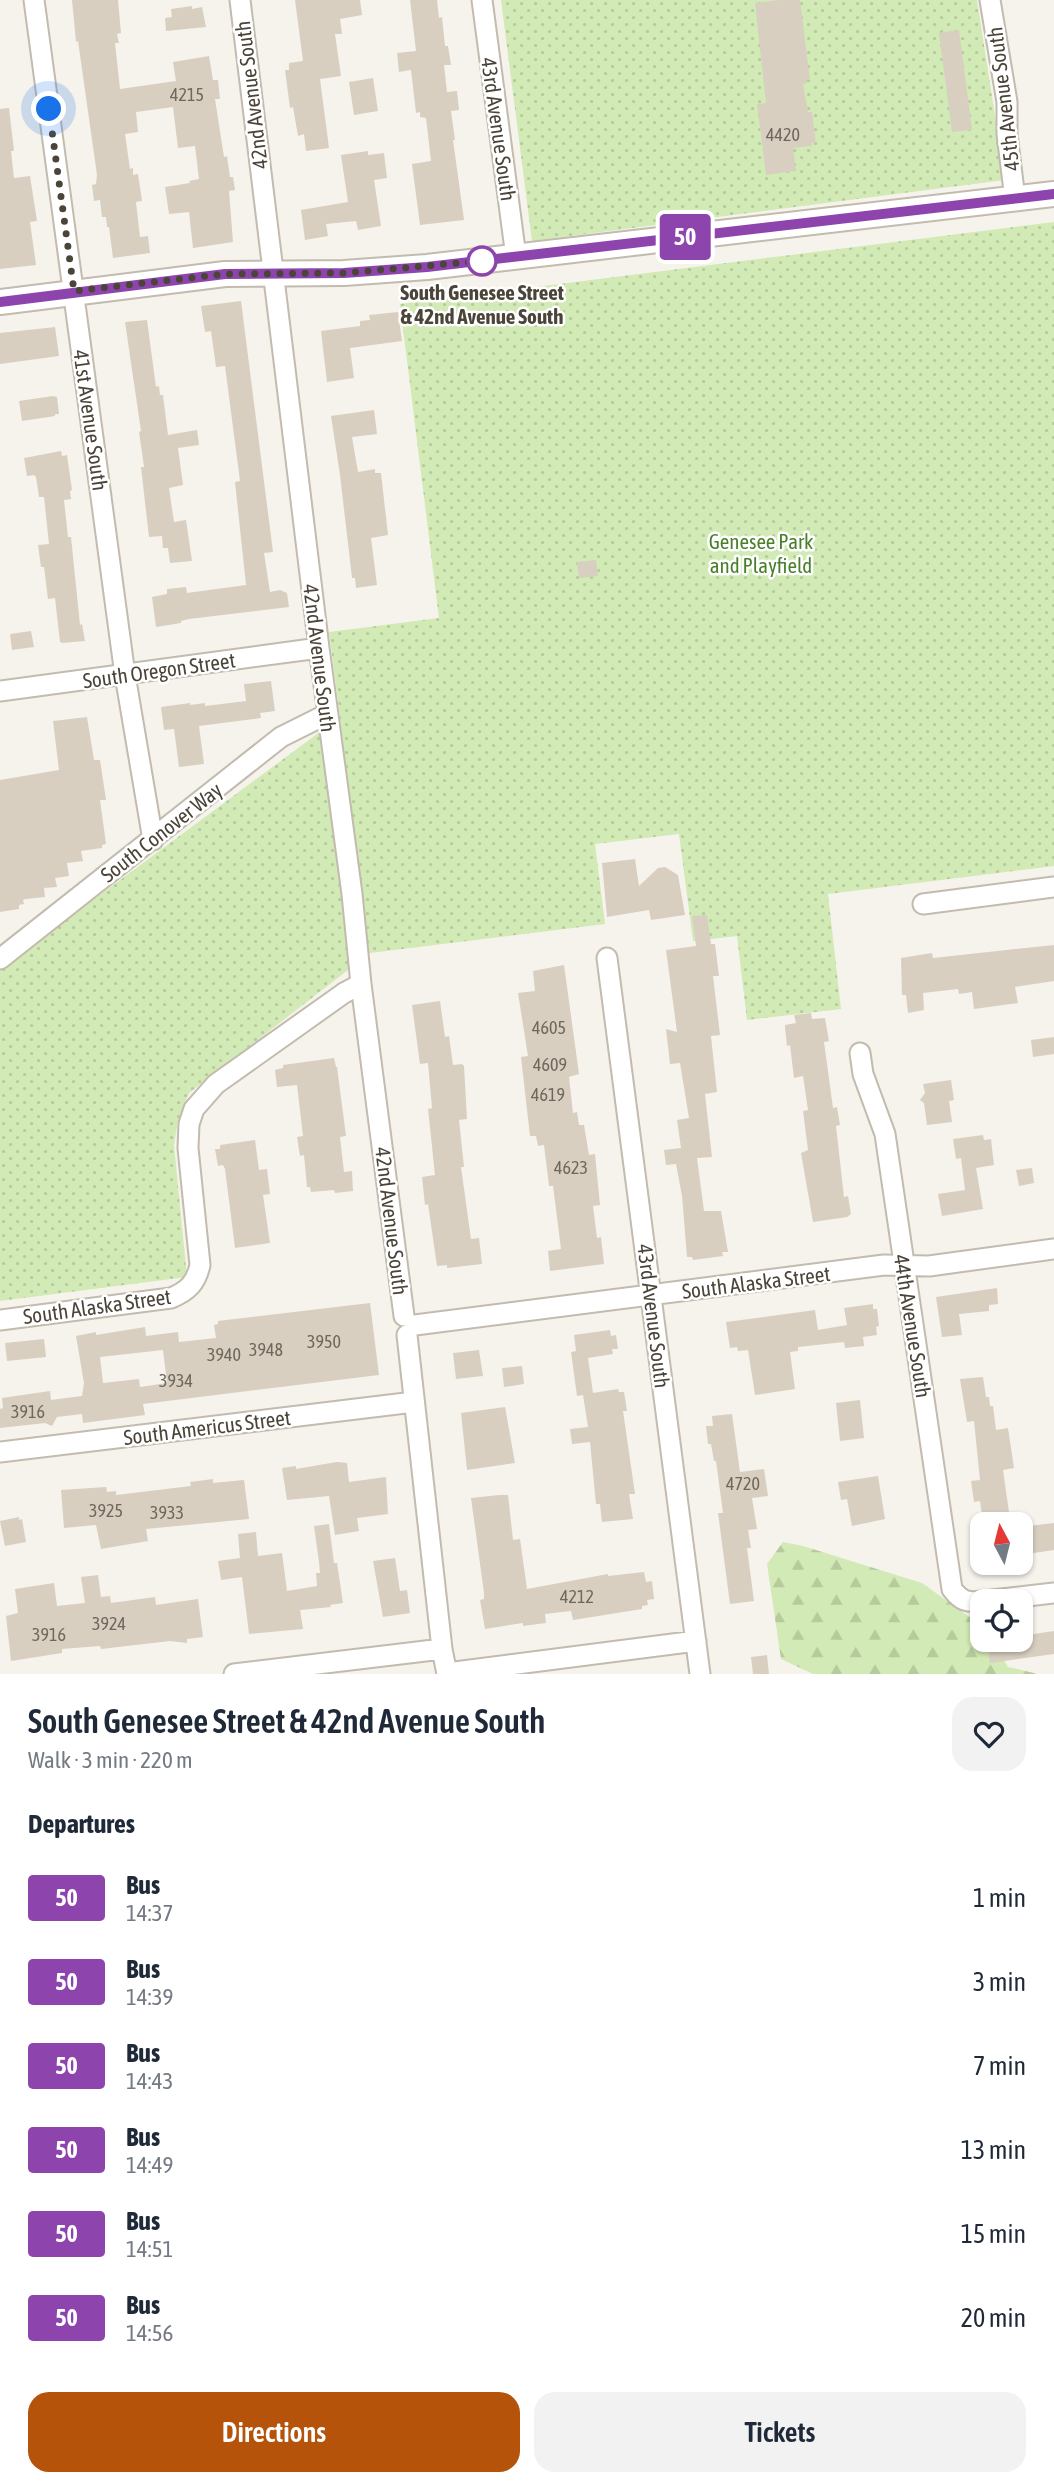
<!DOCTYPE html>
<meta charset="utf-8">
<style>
:root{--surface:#fff;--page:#f2f2f3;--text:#1f2937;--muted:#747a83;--accent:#b45309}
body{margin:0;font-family:"Asap Condensed",sans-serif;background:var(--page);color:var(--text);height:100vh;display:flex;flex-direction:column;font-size:26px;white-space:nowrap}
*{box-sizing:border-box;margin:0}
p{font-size:23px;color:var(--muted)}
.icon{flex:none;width:38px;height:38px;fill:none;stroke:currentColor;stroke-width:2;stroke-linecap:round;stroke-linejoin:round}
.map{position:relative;height:1674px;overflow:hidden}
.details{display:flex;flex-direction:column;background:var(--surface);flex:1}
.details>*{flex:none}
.badge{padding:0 14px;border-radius:5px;font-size:24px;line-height:46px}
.needle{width:46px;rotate:353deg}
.fabs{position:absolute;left:970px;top:1512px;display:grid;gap:14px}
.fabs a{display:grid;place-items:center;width:63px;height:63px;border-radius:14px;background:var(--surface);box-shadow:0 2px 5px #0004;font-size:35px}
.you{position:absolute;width:35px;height:35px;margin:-18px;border:5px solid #fff;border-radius:50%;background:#1a73e8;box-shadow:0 0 0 10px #1a73e833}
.map>.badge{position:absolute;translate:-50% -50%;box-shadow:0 0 0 4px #fff}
h2{padding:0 28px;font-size:26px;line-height:63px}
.round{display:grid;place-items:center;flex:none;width:74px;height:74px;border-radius:21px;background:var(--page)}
.overview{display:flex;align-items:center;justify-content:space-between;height:119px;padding:0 28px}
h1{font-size:33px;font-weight:600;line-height:52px}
.primary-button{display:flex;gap:14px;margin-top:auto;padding:14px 28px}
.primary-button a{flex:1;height:80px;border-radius:21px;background:var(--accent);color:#fff;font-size:28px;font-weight:600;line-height:80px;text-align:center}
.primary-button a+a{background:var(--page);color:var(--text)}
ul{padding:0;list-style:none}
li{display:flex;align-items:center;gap:21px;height:84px;padding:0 28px}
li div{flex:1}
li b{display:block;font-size:26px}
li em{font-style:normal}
li .badge{min-width:77px;font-weight:700;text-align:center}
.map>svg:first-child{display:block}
</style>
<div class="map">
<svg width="1054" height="1674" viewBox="0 0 1054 1674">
<defs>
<pattern id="forest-firs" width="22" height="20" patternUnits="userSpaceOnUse" patternTransform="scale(1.75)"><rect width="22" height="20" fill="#d2eab5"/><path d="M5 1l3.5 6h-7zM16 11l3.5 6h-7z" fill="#b6ca9c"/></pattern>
<pattern id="park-dots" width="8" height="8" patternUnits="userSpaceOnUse" patternTransform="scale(1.75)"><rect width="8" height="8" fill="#d2eab5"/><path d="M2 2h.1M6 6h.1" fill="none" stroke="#b6ca9c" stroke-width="1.8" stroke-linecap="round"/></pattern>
</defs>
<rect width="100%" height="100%" fill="#f6f3ec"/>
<!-- forest -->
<path fill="url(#forest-firs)" d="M783,1542L803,1546L922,1583L982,1626V1640H992L1008,1667L1038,1674H813L781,1659L767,1564Z"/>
<!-- park -->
<path fill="url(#park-dots)" d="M501,0H977L1005,180L532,241Z
M1054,222V866L828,894L841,1009L747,1020L737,936L693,941L679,834L595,844L605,924L370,953L189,1093L178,1120L174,1145L187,1277L0,1301V969L340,717L329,632L439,618L400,304Z"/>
<!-- building -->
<path fill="#d8cfc1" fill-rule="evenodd" d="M72,0H118L121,33L117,34L119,43H115L120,89L176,81L173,62L209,56L213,80H218L220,99H215L224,157L227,156L230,177H233L235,190L229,191L233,242L193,248L189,212L169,214L165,187L190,183L189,181L199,179L195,146L178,148L173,107L136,112L138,132L125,134L130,169L133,168V175L138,174L142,201L136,202L140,237L148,236L150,253L113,258L109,227H107L106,217H102L100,200L94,201L92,185L96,184L97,175L78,41L76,42Z
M295,0H360L362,15L340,19L342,34H335L341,76L320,79L329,148L306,151L304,134L298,136L293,107L290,108L285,70H289V63L303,61Z
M410,0H437L439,18L442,17L445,46H448L451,65H444L447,92L457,91L459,110L451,111L455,140H453L464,220L420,225L412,164L431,161L426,118L420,117V112L416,113L411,70L399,72L397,53L416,51Z
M779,0H800L810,80H807V83L803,84L808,112H812L816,143H811L812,146L793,148L796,171L766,175L757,104L766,103L755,3Z
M192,6V9L202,7L206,27L166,31L165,18L172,17L171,9Z
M959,30L972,130L952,132L939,33Z
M373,78L378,111L354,115L349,82Z
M9,108L14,151H11L14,178L30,176L37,221L30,222L36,265L0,269V109Z
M368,151V155L384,153L387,178L374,180L381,226L358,230L356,221L326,224L328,236L305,240L301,210L348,202L341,155Z
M241,301L273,552L264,553L270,592L280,590L287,593L289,607L189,619L181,621V623L156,627L152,597L167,594V589L186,587L187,593L246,585L235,482L240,481L225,366L216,367L211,331L205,332L201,306Z
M398,312L402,341L350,348L354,378L327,382L321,331L360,326V321L370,320L369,315Z
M147,320L156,387L159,386L160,395H163L168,435L197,430L199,445L178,448L183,485L169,488L174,522L186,520L192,561L170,563L168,548H163L162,536L149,537L141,467H144L139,432L141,431L125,322Z
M55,327L59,356L0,364V333Z
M53,396L57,397L59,414H55V416L22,421L19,401Z
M374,410L377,434L352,437L358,472L375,469V473H381L388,535L371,538L377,585L356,588L355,578H352L340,475L331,416Z
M61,451L62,456L67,455L72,490L70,491L71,499L64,500L68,537H71L80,625L82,624L85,641L62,643L60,642L55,598L48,599L44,567H41L38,545L49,544L44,497H39L36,477L34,475L27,476L24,458Z
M596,560L598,576L579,578L577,562Z
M31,631L34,647L12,650L10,634Z
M271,681L275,711L260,713L261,718L199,726L204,764L179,767L174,729L164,730L161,707L190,703V705L205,703V706L246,701L244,684Z
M87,717L94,760H100L106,800H100L106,844L102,845V848L81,851L83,861L67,863L69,876L55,878L57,887L44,888L45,897L26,899L23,900L24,904L19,905V909L0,912V780L59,770L53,721Z
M635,859L639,886L658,868L665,867L678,875L685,915L651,920L649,910L607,917L602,863Z
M707,915L711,944H715L719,976H713L720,1035L711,1036L717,1092L705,1094L712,1157L697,1158L704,1211H721L728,1252H722L723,1256L693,1260L692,1257H687L682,1196L676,1164L666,1165L664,1150L681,1148L677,1120L689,1118L680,1063L670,1064L666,1029L677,1032L666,950L696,946L692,916Z
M1054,945V981L1015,987L1018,1003L974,1009L972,992L959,994L958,989L923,993L924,1010L908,1013L906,995H902L901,958L932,953L933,958Z
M564,965L579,1074L569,1077L573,1113L577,1112L579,1125H584L589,1155L595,1154L600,1205L593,1206L597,1238L601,1237L604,1264L550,1271L548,1251L561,1249L553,1186H549L544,1145L538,1146L536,1136H530L521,1057L528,1056L518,993L535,991L533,971Z
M440,1001L445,1037L449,1036L453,1065L462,1064L464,1066L467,1119L459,1120L464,1167H461L471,1239L479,1238L482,1264L447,1268V1265L437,1266L428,1204L425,1205L422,1177L435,1175L428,1109L432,1108L428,1063L420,1064L412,1005Z
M811,1013L812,1019L825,1018L829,1041L824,1042L833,1108L837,1107L840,1125L836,1126L844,1197L848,1196L851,1214L847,1217L813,1222L801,1153L808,1150L803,1111L808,1110L803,1076L794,1078L790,1045L787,1046L785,1028V1025L796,1023L794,1015Z
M1054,1037V1054L1033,1057L1031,1040Z
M334,1058L336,1067H337L346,1136L340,1137L344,1172L352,1171L353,1191L335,1193L334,1190L311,1192L310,1187H307L304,1155L300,1156L297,1137L303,1136L297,1085L277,1087L275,1070L283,1068V1065Z
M951,1080L954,1100L949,1101L952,1122L927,1125L924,1103L920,1100L925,1093L923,1084Z
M983,1135L984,1140L991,1139L994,1165L976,1168L983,1209L942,1216L938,1194L965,1190L961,1158L956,1159L953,1139Z
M255,1140L259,1170L267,1169L270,1194L263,1195L270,1243L235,1248L225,1169L223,1165L218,1166L215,1149H220V1145Z
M1032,1168L1034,1183L1019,1186L1016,1170Z
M997,1288L998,1304L989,1305V1311L959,1314L962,1335L942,1337L936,1297Z
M370,1303L379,1375L143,1404L145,1415L83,1423L82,1414L57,1417L52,1426L45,1423L0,1428V1409L3,1408L2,1398L50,1391L51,1400L82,1396L84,1383L76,1336L96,1332V1335L145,1327L146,1336L178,1332L179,1342L216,1338L214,1325L218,1324V1321ZM163,1350L167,1383L140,1387L139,1379L103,1383L100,1357Z
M873,1304V1309H877L879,1326L876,1327L877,1335L863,1337L864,1346L845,1348L844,1342L798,1347V1351L790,1352L795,1389L755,1395L748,1350L738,1351L737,1347L730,1348L726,1322L815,1310L818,1330L847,1325L844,1308Z
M610,1330L611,1336L616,1335L618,1349H612L613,1354L588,1358L593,1393L618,1389L619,1392H624L627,1411H623L635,1494H629L633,1519L602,1522L600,1504H596L590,1442L572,1444L570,1429L588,1427L583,1395L577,1396L571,1352L576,1351L574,1335Z
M44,1339L46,1357L7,1361L5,1343Z
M479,1350L483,1376L456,1379L453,1353Z
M522,1366L524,1384L504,1387L502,1368Z
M983,1377L986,1397H989L990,1406H993L996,1430L1008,1428L1014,1468L1003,1470L1010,1519L983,1522L980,1501L974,1502L971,1481L980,1480L974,1421L967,1422L960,1379Z
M860,1400L864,1438L840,1441L836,1403Z
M505,1407L515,1463L467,1470L461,1413Z
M732,1414L740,1472L764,1469L768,1496L752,1498L757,1529L748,1530L751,1548H747L754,1601L730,1604L718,1513H723L716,1461H714L711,1444H708L706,1426H713L712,1416Z
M337,1462L347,1463L349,1482L386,1477L388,1514L357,1518L359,1531L335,1535L329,1496L287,1500L282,1468L296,1466V1469Z
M878,1476L885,1519L852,1526L847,1499L841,1500L838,1482Z
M213,1479V1483L244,1480L249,1519L146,1529L148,1541L101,1549L96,1525L64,1528L61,1490L106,1487L107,1492L116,1491V1495L191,1486L190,1482Z
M499,1495H508L513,1540L520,1539L527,1589L608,1574V1576L644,1572L646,1582L652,1581L654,1599L647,1600L648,1605L642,1606V1609L573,1620L571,1611L545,1614L546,1623L523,1626V1623L485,1629L480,1600L484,1599V1593L471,1498Z
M19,1517V1520L22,1519L26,1542L5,1546L0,1521Z
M1054,1523V1550L1020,1555V1527Z
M329,1524L334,1563H337L343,1603L330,1605L331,1607L300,1610L303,1629L249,1634L242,1577L221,1580L218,1561L240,1558L238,1534L256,1532L258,1556L282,1553L287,1591L317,1586L316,1573H320L319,1562L314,1526Z
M395,1558L400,1591L407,1590L410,1613L383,1617L373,1561Z
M98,1575L101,1597L110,1596L111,1603L155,1597L156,1605L198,1599L203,1637L187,1639V1643L170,1641L101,1649L100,1646L62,1649V1653L11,1661L6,1616L18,1613L15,1589L54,1583L57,1606L85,1603L81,1577Z
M1054,1631V1654L990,1663L987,1640H1020V1636Z
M767,1655L769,1674H753L751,1657Z"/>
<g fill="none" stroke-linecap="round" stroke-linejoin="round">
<!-- minor casing -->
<g stroke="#c2bbae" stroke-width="23">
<path id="minor" d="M34,0L125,675L153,840
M240,0L319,648L352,894L361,984L404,1316
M482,0L516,257
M990,0L1007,102V134L1015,199
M0,691L319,648
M923,904L1054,887
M607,958L700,1674
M0,959L281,737L327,714
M860,1053L863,1074L885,1134L952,1589C961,1601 967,1603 982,1601
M0,1320L171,1298C188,1291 196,1283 200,1265L188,1148L189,1124L194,1109L216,1084L344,993L361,984
M415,1325L884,1265L929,1266L1054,1249
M407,1335L442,1649L447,1674
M0,1452L414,1402
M984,1601L1054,1593
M447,1673L696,1641
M234,1674L442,1649"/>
</g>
<!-- tertiary casing -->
<g stroke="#c2bbae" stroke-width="28">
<path id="tertiary" d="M0,302L225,274L344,273L427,267L1054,194"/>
</g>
<!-- minor -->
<use href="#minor" stroke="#fff" stroke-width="19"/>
<!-- tertiary -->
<use href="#tertiary" stroke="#fff" stroke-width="24"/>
</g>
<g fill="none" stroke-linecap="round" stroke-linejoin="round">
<!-- line casing -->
<g stroke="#fff" stroke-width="16">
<path id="line" d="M0,302L225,274L344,273L427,267L1054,194"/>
</g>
<!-- line -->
<use href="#line" stroke="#8e44ad" stroke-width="10"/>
<!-- walk -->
<path stroke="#4b4439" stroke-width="7" stroke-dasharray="0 12.6" d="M49,109L74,291L225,274L344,273L482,261"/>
</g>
<!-- markers -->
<circle fill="#fff" stroke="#8e44ad" stroke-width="3.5" cx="482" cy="261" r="14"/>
<g text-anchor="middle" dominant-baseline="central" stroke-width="5" stroke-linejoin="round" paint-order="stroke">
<!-- number labels -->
<g font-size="18" fill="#6e675b">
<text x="187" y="94">4215</text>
<text x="783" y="134">4420</text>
<text x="549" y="1027">4605</text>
<text x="550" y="1064">4609</text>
<text x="548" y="1094">4619</text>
<text x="571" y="1167">4623</text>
<text x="324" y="1341">3950</text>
<text x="266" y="1349">3948</text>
<text x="224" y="1354">3940</text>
<text x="176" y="1380">3934</text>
<text x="28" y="1411">3916</text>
<text x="743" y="1483">4720</text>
<text x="106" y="1510">3925</text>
<text x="167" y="1512">3933</text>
<text x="577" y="1596">4212</text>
<text x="109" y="1623">3924</text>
<text x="49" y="1634">3916</text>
</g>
<!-- street labels -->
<g font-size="21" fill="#4b4439" stroke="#fff">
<text transform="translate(251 95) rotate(-97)">42nd Avenue South</text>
<text transform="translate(1003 99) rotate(-97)">45th Avenue South</text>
<text transform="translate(499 129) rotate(82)">43rd Avenue South</text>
<text transform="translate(91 420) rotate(82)">41st Avenue South</text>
<text transform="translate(320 658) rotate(83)">42nd Avenue South</text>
<text transform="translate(159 670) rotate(-8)">South Oregon Street</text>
<text transform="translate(161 832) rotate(-38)">South Conover Way</text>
<text transform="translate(392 1221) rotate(83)">42nd Avenue South</text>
<text transform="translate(756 1282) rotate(-7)">South Alaska Street</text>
<text transform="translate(97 1306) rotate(-8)">South Alaska Street</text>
<text transform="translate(654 1316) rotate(83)">43rd Avenue South</text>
<text transform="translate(913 1326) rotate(81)">44th Avenue South</text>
<text transform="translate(207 1427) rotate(-7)">South Americus Street</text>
</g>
<!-- stop labels -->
<g font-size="21" font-weight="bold" fill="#4b4439" stroke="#fff">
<text x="482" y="292">South Genesee Street<tspan x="482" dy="24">&amp; 42nd Avenue South</tspan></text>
</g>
<!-- park labels -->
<g font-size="21" fill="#4a7f2a" stroke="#fff">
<text x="761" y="541">Genesee Park<tspan x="761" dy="24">and Playfield</tspan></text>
</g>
</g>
</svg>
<div class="fabs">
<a><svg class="needle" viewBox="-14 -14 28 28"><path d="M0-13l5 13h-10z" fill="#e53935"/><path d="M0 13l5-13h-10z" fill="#747a83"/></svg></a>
<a><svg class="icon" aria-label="locate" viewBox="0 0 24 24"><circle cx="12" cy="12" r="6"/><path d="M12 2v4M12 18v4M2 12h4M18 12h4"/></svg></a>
</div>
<div class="you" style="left:49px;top:109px"></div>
<b class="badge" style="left:685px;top:237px;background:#8e44ad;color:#fff">50</b>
</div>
<section class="details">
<div class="overview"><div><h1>South Genesee Street &amp; 42nd Avenue South</h1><p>Walk · 3 min · 220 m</p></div><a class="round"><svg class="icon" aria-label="heart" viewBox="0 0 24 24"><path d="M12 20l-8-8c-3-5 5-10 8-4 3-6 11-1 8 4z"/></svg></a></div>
<h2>Departures</h2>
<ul>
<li><span class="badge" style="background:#8e44ad;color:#fff">50</span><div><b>Bus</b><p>14:37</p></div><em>1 min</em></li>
<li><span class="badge" style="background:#8e44ad;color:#fff">50</span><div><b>Bus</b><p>14:39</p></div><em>3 min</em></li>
<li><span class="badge" style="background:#8e44ad;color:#fff">50</span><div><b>Bus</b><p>14:43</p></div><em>7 min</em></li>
<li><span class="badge" style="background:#8e44ad;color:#fff">50</span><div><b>Bus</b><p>14:49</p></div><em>13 min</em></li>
<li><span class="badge" style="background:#8e44ad;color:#fff">50</span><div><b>Bus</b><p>14:51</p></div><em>15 min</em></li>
<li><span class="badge" style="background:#8e44ad;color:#fff">50</span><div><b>Bus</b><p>14:56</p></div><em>20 min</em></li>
</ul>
<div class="primary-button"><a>Directions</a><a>Tickets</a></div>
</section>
